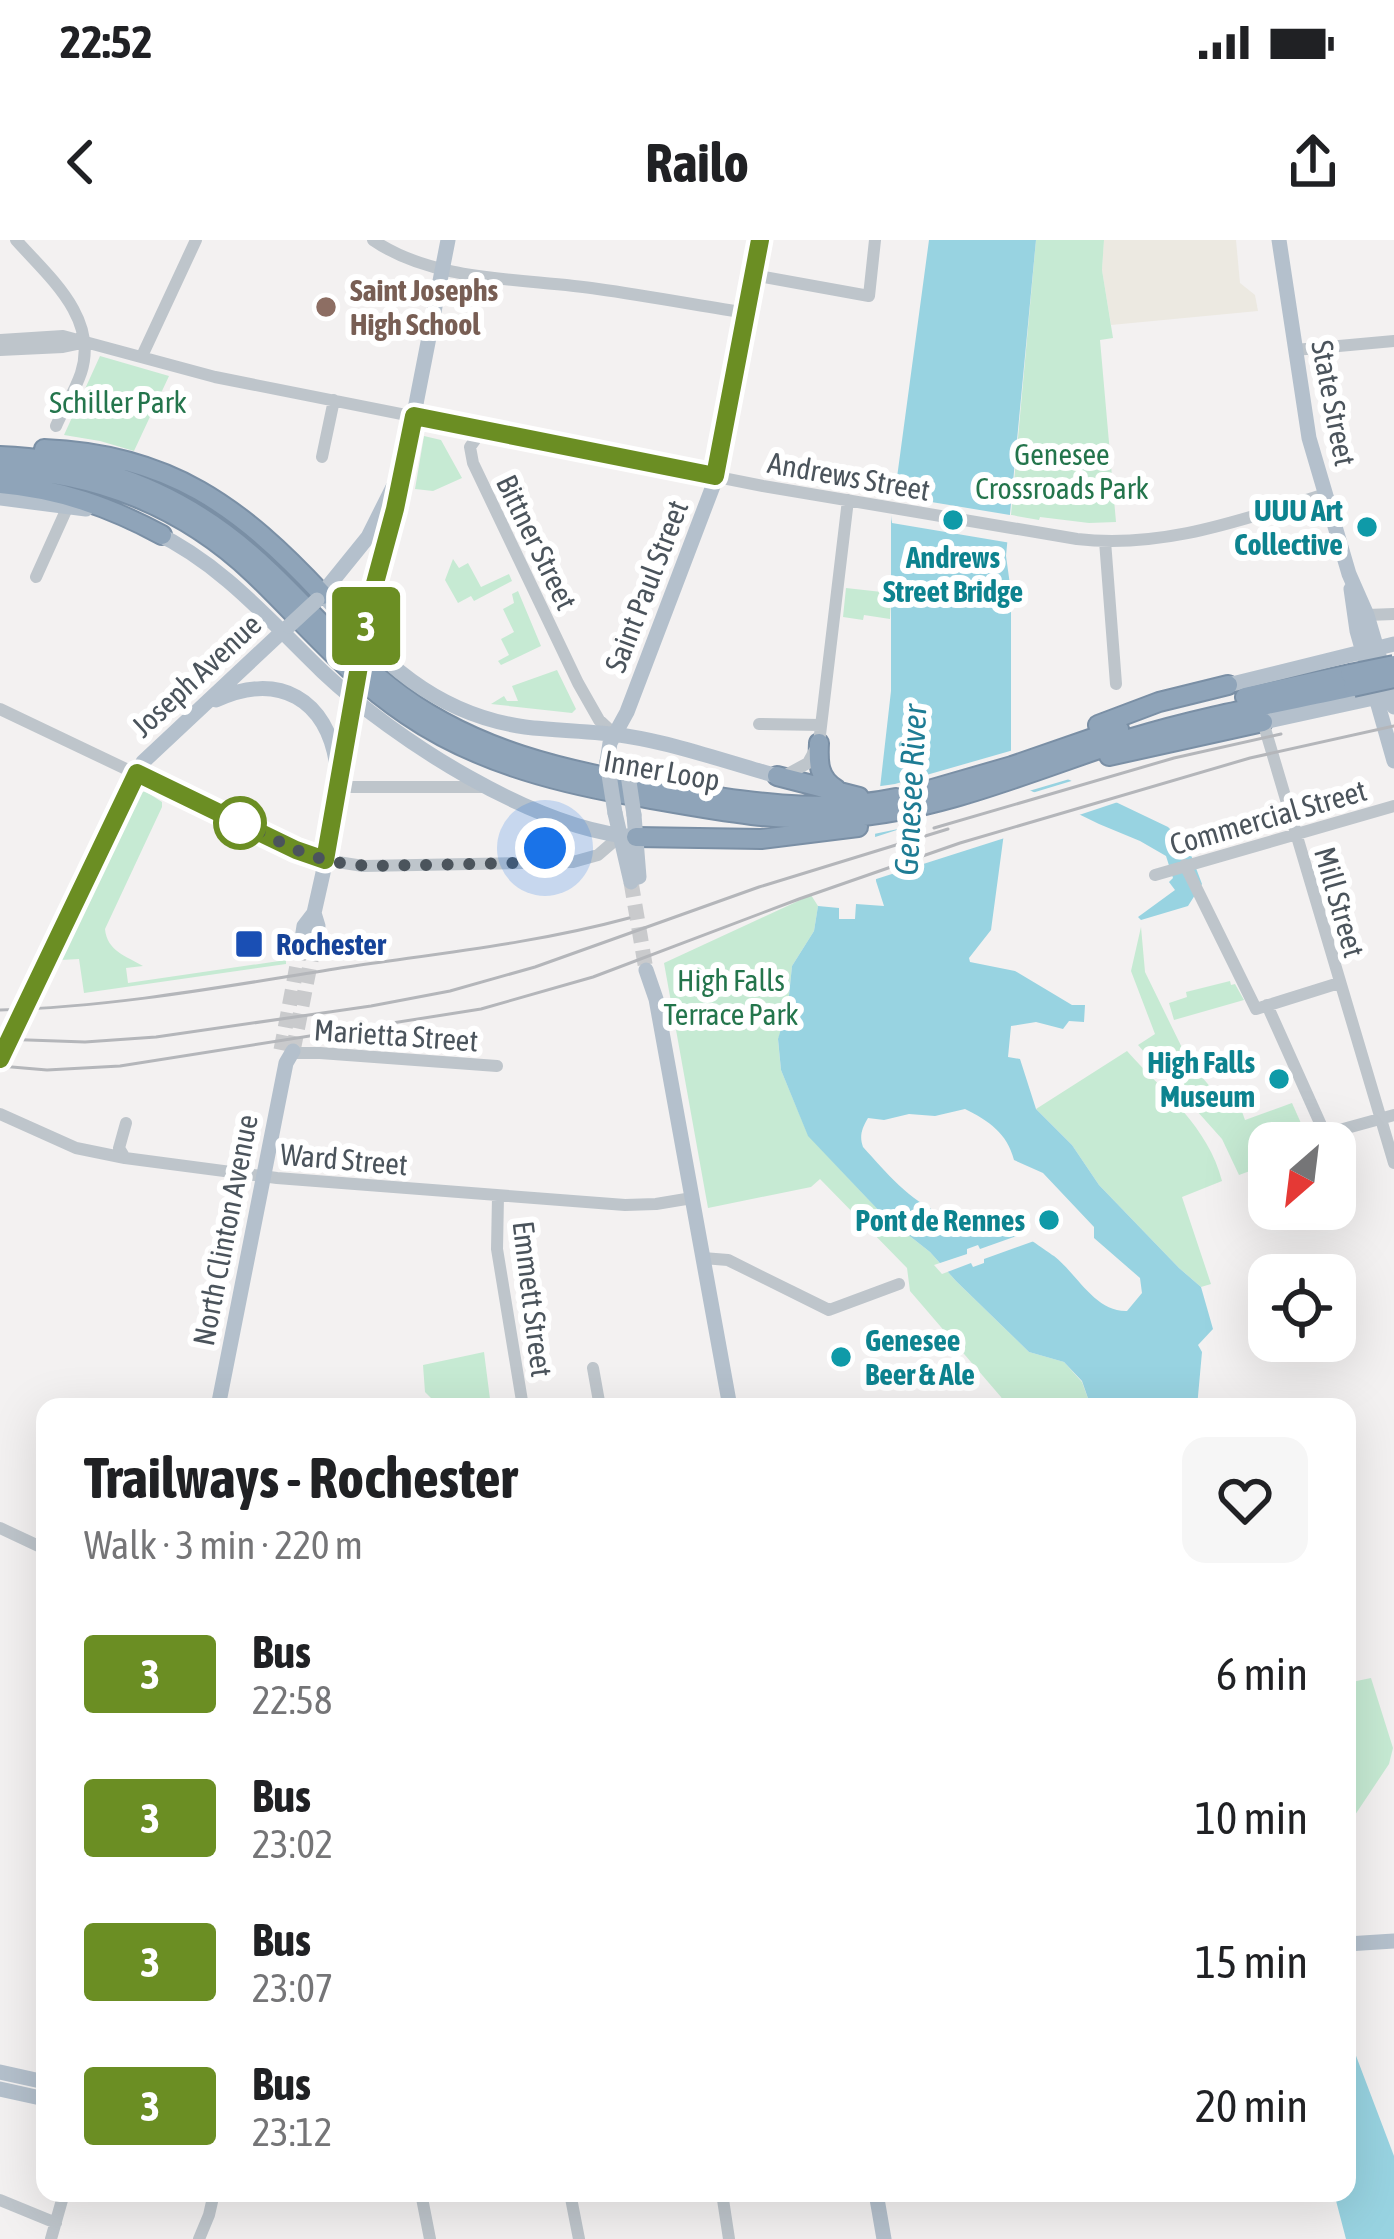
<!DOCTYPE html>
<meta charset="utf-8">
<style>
:root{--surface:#fff;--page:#f6f6f6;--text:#202124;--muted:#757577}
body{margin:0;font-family:"Asap Condensed",sans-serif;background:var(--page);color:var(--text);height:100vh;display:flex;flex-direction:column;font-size:45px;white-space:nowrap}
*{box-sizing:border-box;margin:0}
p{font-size:39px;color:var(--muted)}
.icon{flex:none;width:66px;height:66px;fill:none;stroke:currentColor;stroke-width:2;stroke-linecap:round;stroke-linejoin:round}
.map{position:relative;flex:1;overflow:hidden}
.details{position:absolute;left:36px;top:1158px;width:1320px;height:804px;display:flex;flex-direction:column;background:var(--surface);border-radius:24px;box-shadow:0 12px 48px #0002}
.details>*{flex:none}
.badge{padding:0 24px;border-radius:9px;font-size:42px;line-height:78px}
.needle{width:78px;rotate:208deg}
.buttons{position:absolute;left:1248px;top:882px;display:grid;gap:24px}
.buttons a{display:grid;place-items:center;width:108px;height:108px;border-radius:24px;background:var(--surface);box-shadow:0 12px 48px #0002;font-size:60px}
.you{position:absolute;width:60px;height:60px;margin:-30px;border:9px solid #fff;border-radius:50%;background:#1a73e8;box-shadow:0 0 0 18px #1a73e833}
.map>.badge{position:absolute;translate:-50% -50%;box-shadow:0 0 0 6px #fff}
.round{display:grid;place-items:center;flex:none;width:126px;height:126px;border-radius:24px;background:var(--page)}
.summary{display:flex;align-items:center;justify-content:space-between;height:204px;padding:0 48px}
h1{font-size:57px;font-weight:700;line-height:90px}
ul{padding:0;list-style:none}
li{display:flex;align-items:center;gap:36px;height:144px;padding:0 48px}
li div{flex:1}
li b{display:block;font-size:45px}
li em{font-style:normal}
li .badge{min-width:132px;font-weight:700;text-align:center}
.status{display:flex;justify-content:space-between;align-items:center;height:84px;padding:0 60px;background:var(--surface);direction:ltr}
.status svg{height:33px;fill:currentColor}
header{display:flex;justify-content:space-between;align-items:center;height:156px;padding:0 48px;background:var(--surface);font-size:54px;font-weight:700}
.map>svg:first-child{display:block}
</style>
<div class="status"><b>22:52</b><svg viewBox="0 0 49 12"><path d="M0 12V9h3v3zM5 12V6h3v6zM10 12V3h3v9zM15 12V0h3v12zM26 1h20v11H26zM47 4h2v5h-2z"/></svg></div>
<header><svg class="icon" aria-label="back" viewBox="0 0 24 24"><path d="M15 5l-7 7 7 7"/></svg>Railo<svg class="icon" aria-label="share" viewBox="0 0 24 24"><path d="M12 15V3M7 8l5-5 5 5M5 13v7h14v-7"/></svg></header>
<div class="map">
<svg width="1394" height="1999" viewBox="0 0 1394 1999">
<rect width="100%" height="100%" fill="#f3f1f1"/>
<!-- commercial -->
<path fill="#ece9e1" d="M1104,0H1236L1240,43L1255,55L1258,71L1111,85L1102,30Z"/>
<!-- green -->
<path fill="#c6ead3" d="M1036,0H1104L1102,30L1113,98L1100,100L1116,282L1089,283L1040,277L1039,280L1011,275Z
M100,116L169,136L134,211L100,201L64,195Z
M424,196L441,200L462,238L433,251L415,249Z
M453,319L459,328L468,323L481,347L509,334L512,341L474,361L471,356L458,363L445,340Z
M846,348L891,353L890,379L864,375L863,380L843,377Z
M518,351L541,406L501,425L498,421L509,415L501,399L514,392L503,369L514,363L512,354Z
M557,430L576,469L572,473L491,464L504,456L507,461H518L512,446Z
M145,551L162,562V567L105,689C107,711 126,716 143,726L126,728L128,743L286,720V724L84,753L79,719L61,720L140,553Z
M811,655L818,666L814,691L792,726L788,765L778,800L781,830L808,895L883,975L930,1012L956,1041L1029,1112L1064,1122L1082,1142L1091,1167H1006L1001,1157L910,1051L907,1028L820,939L811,947L708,968L664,723Z
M1141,687L1145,732L1189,822L1213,850L1227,848L1236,855L1245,880L1292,863L1304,890L1278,903H1269V924L1239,935L1222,899L1138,805L1155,794L1131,731Z
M1230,741L1231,745L1235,744L1244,760L1174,780L1169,763L1187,757L1186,752Z
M1127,811C1163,851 1209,888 1222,941L1182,957L1211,1044L1201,1047L1179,1028L1099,945L1072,905L1036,869Z
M484,1112L491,1167H440L425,1152L423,1125Z
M1371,1438L1393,1508L1389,1524L1353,1578L1347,1564V1443Z"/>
<!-- water -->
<path fill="#98d3e1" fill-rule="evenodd" d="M929,0H1036L1006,316L1011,352V512L1168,587L1188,607L1202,644L1188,666L1141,680L1138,677L1175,650L1169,642L1173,638L1166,616L1140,601L1099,584L1011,541L991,690L969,718L970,722L1015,731L1072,765H1085L1084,782L1069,781L1063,789L1036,782L1011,786L1008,817L1020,819L1036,869L1072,905L1099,945L1179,1028L1201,1047L1213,1089L1198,1105L1202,1112L1197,1167H1091L1082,1141L1064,1122L1029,1112L956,1041L930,1012L883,975L808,896L781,830L778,799L788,765L792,726L814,691L818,666L839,668V679H855L856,664L884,666L876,641L875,592L891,451V282ZM965,869C989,881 1007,893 1014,920L1043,933L1094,987V998L1140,1038L1142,1053L1127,1071C1095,1072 1077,1034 1054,1016C1045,1010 1025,995 1015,991C993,982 965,983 942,974C908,960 887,933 863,907C859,896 862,888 868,878L884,880L909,874L935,876Z
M1347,1792L1394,1916V1999H1346L1334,1953H1347Z"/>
<!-- pier -->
<path fill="#f3f1f1" d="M889,255L1016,276L1011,303L892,283Z
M1017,509L1073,538L1022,553L1016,550L1011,596L870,641L869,599L903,588L869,595L874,547L895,544Z
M1078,539L1118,562L1076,576L1032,553Z
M1028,992L1037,1000L984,1019V1023L973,1027L971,1023L942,1034L934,1025L967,1014V1009L978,1005L980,1009Z"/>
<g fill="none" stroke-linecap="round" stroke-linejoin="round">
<!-- major-tunnel -->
<path stroke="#c9cacc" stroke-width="15" stroke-dasharray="15 8" stroke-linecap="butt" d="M631,642L646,730
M281,810L302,699
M293,811L315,700
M0,820L46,724"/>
<!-- highway casing -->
<g stroke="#7a8fa5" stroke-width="22">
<path id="highway" d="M44,209C169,214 240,266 323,355
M0,216C105,220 195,259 270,332C310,370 345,412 389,446C470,511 569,532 669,549C744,562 820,574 896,558
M0,229C96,232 184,267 254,334C304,382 348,436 407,475C473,520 550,541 628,555C699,567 771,583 844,578C943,571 1038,528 1132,498C1204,476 1279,463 1353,447
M0,244C59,249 110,267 162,295
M1245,457L1350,434
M1098,485L1159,462L1228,445
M819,503C818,522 818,538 836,549
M1109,516L1263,482
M777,536L859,557
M922,552L1012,526L1119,489
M636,597L761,599L858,587"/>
</g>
<!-- minor -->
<path stroke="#bec5cb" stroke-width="12" d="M16,0C49,37 99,78 81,133C75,151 64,168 56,186
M373,0C435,43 526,38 598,49C648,56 696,65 746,73
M753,35L869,56L875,0
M0,100L63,96L215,137L763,246L1077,299C1165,309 1243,279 1326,254
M0,110L63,107L82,103
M1295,110L1394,101
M142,116L196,0
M482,190L470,207L473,223L578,443L599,480L614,494
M322,217L334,160
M1105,301L1116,444
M36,337L68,266
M1367,375L1394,374
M0,469L296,610L325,620L363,626L573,622L598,615L620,596
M1263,482L1394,923
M759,484L821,485
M786,535L808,523L819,503L848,260
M338,547H487
M523,621C545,612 560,595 541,574
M1185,625L1256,769L1339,743
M1155,635L1394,566
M1267,765L1325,894L1394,875
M292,813H320L497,826
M0,874L76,908L125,918L277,938L625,965L656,964L692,958
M125,918L119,908L126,883
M498,956L497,1009L523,1167
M703,1018L728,1020L829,1070L899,1044
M593,1128L600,1167
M0,1288L45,1309
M421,1953L430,1999
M570,1953L579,1999
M722,1953L729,1999
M0,1960L56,1983
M51,1999L64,1953
M199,1999L209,1975L214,1953"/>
<!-- major -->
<path stroke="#b4c0cc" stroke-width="15" d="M1279,0L1309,198L1349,334L1367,375L1394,467
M0,258L86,269
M154,292C222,324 270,381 323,432C395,500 536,590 636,597
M1351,349L1357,391L1394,521
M323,355C381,420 433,474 525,487C558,491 593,491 626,496C677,504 727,522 777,536
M317,360L368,297L393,247
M362,408L373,350L398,256L448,0
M1228,445L1394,404
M216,460C279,431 327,459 337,526
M1263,482L1383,456
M607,522L610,503L627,472L713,246L760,0
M615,573L631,642
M634,575L639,637
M314,673L318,686L315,700
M302,699L304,686L314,673L323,633L354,453
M46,724L143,522L286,388
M646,730L656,759L730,1167
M218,1167L286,823L293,811
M1347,1704L1394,1701
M0,1832L45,1842
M0,1849L45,1859
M876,1953L884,1999"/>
<!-- highway -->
<use href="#highway" stroke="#8fa4b9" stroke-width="18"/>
<!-- rail -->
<path stroke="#b4b6ba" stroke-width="3" d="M934,588L1174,518L1281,494
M0,770C117,767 232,745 347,727C441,713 537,703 629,678
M0,799L85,802L156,797L371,766L450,751L535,727L759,647L948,589
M0,826L47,830L120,826L481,769L593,737L799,659L960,603L1250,518L1394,486"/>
<!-- highway-bridge casing -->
<g stroke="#7a8fa5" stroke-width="22" stroke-linecap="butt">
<path id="highway-bridge" d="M1350,434L1394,425
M1353,447L1394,438"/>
</g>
<!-- major-bridge -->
<path stroke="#b4c0cc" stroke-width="15" d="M289,386L317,360
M355,450L362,410
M607,522L615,573
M627,528L634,575"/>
<!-- highway-bridge -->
<use href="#highway-bridge" stroke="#8fa4b9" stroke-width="18"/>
</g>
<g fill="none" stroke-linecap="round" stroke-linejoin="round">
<!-- line casing -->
<g stroke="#fff" stroke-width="27">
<path id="line" d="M0,819L137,533L296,610L325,620L371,358L395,269L414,176L715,236L760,0"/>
</g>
<!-- line -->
<use href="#line" stroke="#6b8e23" stroke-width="18"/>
<!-- walk -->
<path stroke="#4b545c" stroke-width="12" stroke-dasharray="0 21.6" d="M240,583L310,616L346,624L373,626L517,623L529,619L545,608"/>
</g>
<!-- markers -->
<circle fill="#8d6e63" stroke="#fff" stroke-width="4.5" cx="326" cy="67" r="12"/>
<g fill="#0f9aa8" stroke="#fff" stroke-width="4.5">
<circle cx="953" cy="280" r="12"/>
<circle cx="1367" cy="287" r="12"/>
<circle cx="1279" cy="839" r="12"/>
<circle cx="1049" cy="980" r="12"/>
<circle cx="841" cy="1117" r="12"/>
</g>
<circle fill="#fff" stroke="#6b8e23" stroke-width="6" cx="240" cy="583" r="24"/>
<rect fill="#1a4fb4" stroke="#fff" stroke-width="4.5" x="234" y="689" width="30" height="30" rx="6"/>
<g text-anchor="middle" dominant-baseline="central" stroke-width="12" stroke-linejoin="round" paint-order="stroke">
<!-- education labels -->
<g font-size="30" font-weight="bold" fill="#785e54" stroke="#fff" text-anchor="start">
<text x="350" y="50">Saint Josephs<tspan x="350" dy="34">High School</tspan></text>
</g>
<!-- park labels -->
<g font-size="30" fill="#24754c" stroke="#fff">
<text x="118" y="162">Schiller Park</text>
<text x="1062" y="214">Genesee<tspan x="1062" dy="34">Crossroads Park</tspan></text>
<text x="731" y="740">High Falls<tspan x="731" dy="34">Terrace Park</tspan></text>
</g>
<!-- street labels -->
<g font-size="30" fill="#4b545c" stroke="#fff">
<text transform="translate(1334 163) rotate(79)">State Street</text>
<text transform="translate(849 236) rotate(10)">Andrews Street</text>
<text transform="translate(537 302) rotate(64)">Bittner Street</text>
<text transform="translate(646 346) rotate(-69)">Saint Paul Street</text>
<text transform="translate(196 435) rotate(-43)">Joseph Avenue</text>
<text transform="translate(662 530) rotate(10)">Inner Loop</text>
<text transform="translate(1268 577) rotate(-16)">Commercial Street</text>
<text transform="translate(1340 662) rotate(74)">Mill Street</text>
<text transform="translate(396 795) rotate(4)">Marietta Street</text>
<text transform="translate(344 919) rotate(5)">Ward Street</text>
<text transform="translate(225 990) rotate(-79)">North Clinton Avenue</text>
<text transform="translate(533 1059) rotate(83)">Emmett Street</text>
</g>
<!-- culture labels -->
<g font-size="30" font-weight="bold" fill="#0d838f" stroke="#fff" text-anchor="end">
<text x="1343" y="270">UUU Art<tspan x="1343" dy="34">Collective</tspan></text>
<text x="953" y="317" text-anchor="middle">Andrews<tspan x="953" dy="34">Street Bridge</tspan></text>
<text x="1255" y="822">High Falls<tspan x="1255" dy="34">Museum</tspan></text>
<text x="1025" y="980">Pont de Rennes</text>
<text x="865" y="1100" text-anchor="start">Genesee<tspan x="865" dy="34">Beer &amp; Ale</tspan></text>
</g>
<!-- transit labels -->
<g font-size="30" font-weight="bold" fill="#164399" stroke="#fff" text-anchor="start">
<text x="276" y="704">Rochester</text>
</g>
<!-- water labels -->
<g font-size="33" font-style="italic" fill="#1e7c94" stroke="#fff">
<text transform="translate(910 550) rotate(-87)">Genesee River</text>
</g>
</g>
</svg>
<div class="buttons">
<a><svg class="needle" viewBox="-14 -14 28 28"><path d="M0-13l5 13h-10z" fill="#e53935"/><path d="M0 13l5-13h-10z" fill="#757577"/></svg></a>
<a><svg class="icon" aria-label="locate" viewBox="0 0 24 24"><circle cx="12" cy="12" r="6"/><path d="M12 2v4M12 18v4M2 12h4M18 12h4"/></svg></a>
</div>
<div class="you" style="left:545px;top:608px"></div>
<b class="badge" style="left:366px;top:386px;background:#6b8e23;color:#fff">3</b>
<section class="details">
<div class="summary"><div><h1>Trailways - Rochester</h1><p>Walk · 3 min · 220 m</p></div><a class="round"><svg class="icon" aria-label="heart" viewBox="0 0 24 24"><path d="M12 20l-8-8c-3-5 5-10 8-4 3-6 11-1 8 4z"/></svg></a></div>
<ul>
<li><span class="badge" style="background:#6b8e23;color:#fff">3</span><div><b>Bus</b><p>22:58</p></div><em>6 min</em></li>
<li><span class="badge" style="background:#6b8e23;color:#fff">3</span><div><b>Bus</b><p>23:02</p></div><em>10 min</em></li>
<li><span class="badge" style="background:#6b8e23;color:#fff">3</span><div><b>Bus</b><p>23:07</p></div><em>15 min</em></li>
<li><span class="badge" style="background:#6b8e23;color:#fff">3</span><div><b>Bus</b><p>23:12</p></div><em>20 min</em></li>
</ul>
</section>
</div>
